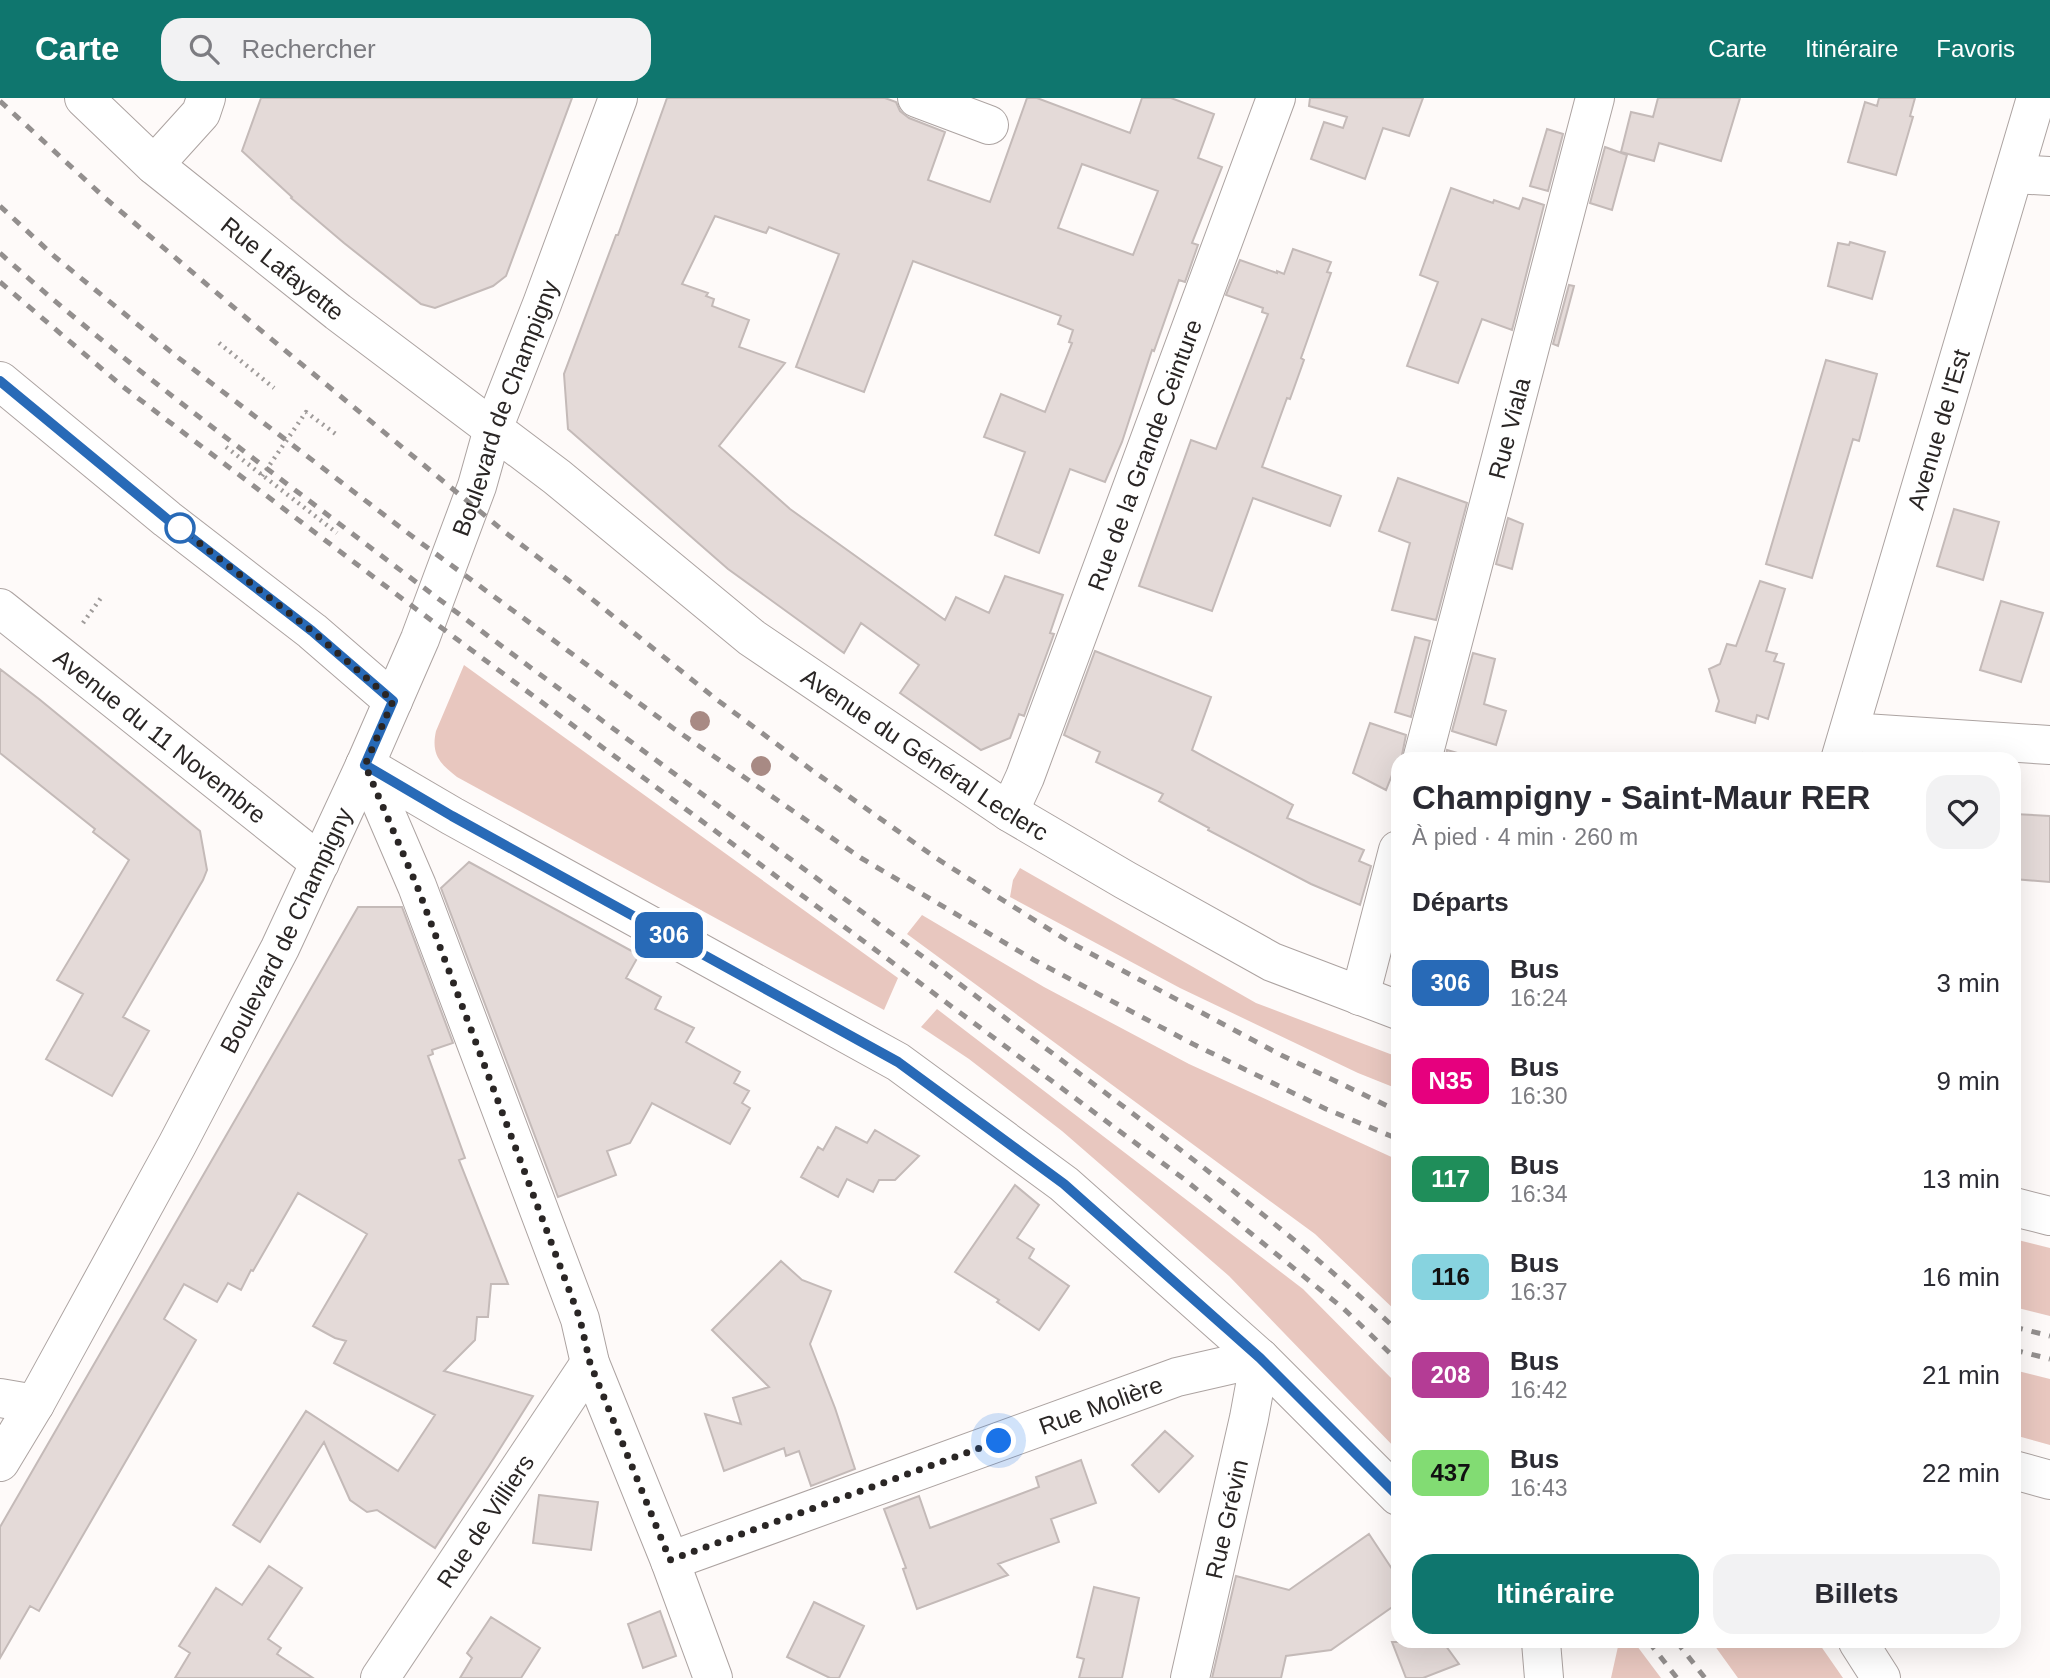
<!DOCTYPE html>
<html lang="fr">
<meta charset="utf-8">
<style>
:root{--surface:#fff;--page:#f2f2f3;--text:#2b2b33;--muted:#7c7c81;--accent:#0f766e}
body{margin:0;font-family:Helvetica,sans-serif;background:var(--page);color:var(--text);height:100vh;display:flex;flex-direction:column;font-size:26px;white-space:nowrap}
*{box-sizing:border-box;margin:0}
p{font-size:23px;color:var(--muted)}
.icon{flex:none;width:38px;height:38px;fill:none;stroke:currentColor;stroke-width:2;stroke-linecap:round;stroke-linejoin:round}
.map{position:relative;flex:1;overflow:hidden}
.side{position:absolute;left:1391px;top:654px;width:630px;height:896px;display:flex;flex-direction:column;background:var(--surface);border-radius:21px;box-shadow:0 7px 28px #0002}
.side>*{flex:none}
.badge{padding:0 14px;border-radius:10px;font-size:24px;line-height:46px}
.you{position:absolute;width:35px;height:35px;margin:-18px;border:5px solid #fff;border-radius:50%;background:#1a73e8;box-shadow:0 0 0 10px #1a73e833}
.map>.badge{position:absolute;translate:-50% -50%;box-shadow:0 0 0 4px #fff}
h2{padding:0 21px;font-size:26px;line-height:63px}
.round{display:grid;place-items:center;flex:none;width:74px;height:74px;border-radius:21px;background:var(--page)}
.overview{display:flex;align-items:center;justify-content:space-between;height:119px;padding:0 21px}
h1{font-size:33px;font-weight:700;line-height:52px}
.button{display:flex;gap:14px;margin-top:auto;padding:14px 21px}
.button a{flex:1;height:80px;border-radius:21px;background:var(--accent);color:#fff;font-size:28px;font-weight:700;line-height:80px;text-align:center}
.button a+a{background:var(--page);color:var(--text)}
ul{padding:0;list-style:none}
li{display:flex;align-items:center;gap:21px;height:98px;padding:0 21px}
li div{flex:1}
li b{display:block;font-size:26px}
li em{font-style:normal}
li .badge{min-width:77px;font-weight:700;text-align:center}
header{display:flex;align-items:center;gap:42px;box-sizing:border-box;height:98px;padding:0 35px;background:var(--accent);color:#fff}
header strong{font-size:33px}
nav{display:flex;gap:38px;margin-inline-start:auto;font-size:24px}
.search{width:490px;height:63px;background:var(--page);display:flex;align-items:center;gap:18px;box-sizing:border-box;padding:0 24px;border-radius:21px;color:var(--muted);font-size:26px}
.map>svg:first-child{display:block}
</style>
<header>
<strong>Carte</strong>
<div class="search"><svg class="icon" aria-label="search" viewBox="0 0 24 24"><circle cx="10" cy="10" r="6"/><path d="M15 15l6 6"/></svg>Rechercher</div>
<nav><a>Carte</a><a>Itinéraire</a><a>Favoris</a></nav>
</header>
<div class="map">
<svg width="2050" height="1580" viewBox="0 0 2050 1580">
<rect width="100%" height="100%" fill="#fefaf9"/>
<!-- green -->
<path fill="#e8c7bf" d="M464,567L898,880L884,912L457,679C439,665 431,656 436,633Z
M1020,770L1256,905L1398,959V991L1358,975L1180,890L1010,799L1013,782Z
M922,817L1044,889L1189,966L1398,1062V1215L1315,1136L907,836Z
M937,911L1303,1191L1398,1287V1353L1229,1178L1062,1033L969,961L921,929Z
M2014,1141L2050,1150V1218L2014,1209Z
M2014,1272L2050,1281V1347L2014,1337Z
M1619,1544H1634L1661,1580H1611Z
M1712,1544H1818L1843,1580H1738Z"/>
<!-- building -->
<path fill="#e4dad8" stroke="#c4bab8" stroke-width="2" fill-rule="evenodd" d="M261,0H572L506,178L493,188L435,210L421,206L344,145L291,100L292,99L242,53Z
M667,0H885L896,4L900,13L909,20L945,34L928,82L990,104L1027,0H1037L1130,35L1142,0H1171L1214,16L1198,60L1222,69L1192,145L1198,147L1185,184L1179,182L1154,253L1152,252L1122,344L1105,384L1070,371L1039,455L995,437L1025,354L984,339L1001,296L1045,314L1072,245L1069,244L1073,232L1058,226L1061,218L913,163L864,294L796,269L839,156L769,129L766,135L715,118L682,186L708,195L706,198L714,201L712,208L749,222L739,249L785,265L719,348L790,411L945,522L956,499L989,515L1005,478L1063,497L1050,535L1054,536L1024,618L1019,616L1010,640L981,652L900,595L919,567L861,525L844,555L728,471L568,331L564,276L616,137H618ZM1082,66L1158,93L1133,157L1058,130Z
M1310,0H1423L1409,38L1383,30L1365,81L1311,61L1324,24L1343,30L1347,19L1309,8Z
M1658,0H1740L1721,63L1659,45L1654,63L1621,54L1631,14L1653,19Z
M1879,0H1915L1910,18L1913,19L1896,77L1848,64L1865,4L1877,8Z
M1547,31L1563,36L1548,93L1530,88Z
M1605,49L1627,57L1612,112L1590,105Z
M1451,90L1493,105L1494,102L1519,111L1523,100L1544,107L1512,232L1482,221L1458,285L1407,268L1438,184L1420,177Z
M1850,144L1885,154L1872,201L1828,188L1838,145L1849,147Z
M1293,151L1331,164L1327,174L1331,175L1301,260L1304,262L1290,301L1287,300L1262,369L1341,398L1330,428L1253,400L1212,513L1139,488L1191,342L1216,351L1268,216L1262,214L1263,210L1226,197L1240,162L1277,175V173L1284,176Z
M1569,187L1574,188L1558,248L1553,246Z
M1826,262L1877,276L1859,343L1853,341L1812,480L1766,466Z
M1398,380L1467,405L1436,522L1392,512L1410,445L1379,433Z
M1954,411L1999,424L1983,482L1937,468Z
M1508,420L1523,426L1512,471L1496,466Z
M1760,483L1785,491L1766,553L1777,556L1774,563L1784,566L1768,621L1757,617L1755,625L1716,613L1719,603L1709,571L1720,566L1727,546L1736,548Z
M2001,503L2043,515L2021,584L1980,572Z
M1415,539L1430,543L1411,619L1395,614Z
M1095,553L1211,599L1192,652L1293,707L1287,720L1364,752L1359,763L1371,768L1360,807L1311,786L1208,732L1209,730L1159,703L1163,696L1096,664L1100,654L1064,637Z
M1473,555L1495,561L1484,606L1506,613L1496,647L1452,633Z
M0,571L39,601L200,733L207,772L203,782L123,919L149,933L112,998L46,961L83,896L57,882L129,762L93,734L95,731L0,655Z
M1370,625L1406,637L1401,662H1398L1386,692L1353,675Z
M1447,652L1461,656V662H1445Z
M2014,716L2050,718V784L2014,781Z
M469,764L639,857L626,880L661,899L655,911L694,930L686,944L740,974L734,985L749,993L742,1005L750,1010L730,1046L652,1005L630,1045L607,1053L616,1077L558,1099L441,790Z
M358,809H402L453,945L432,952L433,956L428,958L465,1060L459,1062L508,1186H491L488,1219H477L475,1242L444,1273L533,1298L489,1368L435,1450L377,1412L367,1414L350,1402L324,1344L260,1444L233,1427L306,1313L398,1373L435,1317L334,1265L346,1243L335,1240L313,1228L367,1136L298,1095L253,1173L251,1172L241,1192L228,1185L217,1204L184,1186L164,1221L196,1242L39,1513L30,1508L0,1560V1429Z
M836,1029L867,1045L875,1032L919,1058L895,1082H879L873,1094L847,1081L838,1099L801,1079L818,1049L823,1052Z
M1015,1087L1039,1107L1017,1140L1034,1151L1029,1160L1069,1188L1039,1232L997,1204L999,1202L955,1174Z
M781,1163L802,1182L831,1193L810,1246L835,1310L855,1371L811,1388L799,1353L786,1358L784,1350L724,1373L705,1316L741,1326L733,1300L769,1289L712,1232Z
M1165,1333L1193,1358L1159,1394L1132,1367Z
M1081,1362L1096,1405L1051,1421L1059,1444L998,1466L1008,1477L917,1511L903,1471L906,1470L884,1411L919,1398L930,1430L1039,1389L1036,1379Z
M539,1397L598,1404L591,1452L533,1445Z
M1369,1436L1398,1480V1505L1331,1552L1286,1558L1281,1580H1212L1236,1478L1289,1492Z
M269,1468L302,1490L268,1541L281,1550L277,1556L313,1580H175L190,1555L179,1548L216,1490L242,1507Z
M1094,1489L1139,1500L1122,1580H1079L1084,1561L1077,1559Z
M814,1504L864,1528L839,1580H830L787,1559Z
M660,1513L676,1558L643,1570L628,1526Z
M491,1519L540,1550L521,1580H460L472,1560L467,1555Z
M1392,1544H1443L1459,1566L1423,1580H1406Z"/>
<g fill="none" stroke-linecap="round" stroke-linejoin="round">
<!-- minor casing -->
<g stroke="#aca3a1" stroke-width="40">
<g id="minor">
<path id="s1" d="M84,0L154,67L338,214L557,379L752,540L1009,714L1125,782L1272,864L1398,912"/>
<path d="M917,0L989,27"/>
<path d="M154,67L201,15L206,0"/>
<path d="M2014,76L2050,78"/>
<path d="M0,283L167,421L312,533L393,603"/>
<path id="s2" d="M0,510L320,765"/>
<path d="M1849,634L2050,647"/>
<path id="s3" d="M1422,662L1595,0"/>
<path id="s4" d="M1840,662L2036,0"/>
<path d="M365,667L452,718L898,964L1064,1086L1260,1260L1398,1398"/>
<path d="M365,667L417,788L580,1221L590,1265L670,1463L713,1580"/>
<path id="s5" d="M1009,714L1025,679L1276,0"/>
<path d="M1360,898L1398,752"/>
<path d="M2014,1109L2050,1118"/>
<path d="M0,1300L35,1306"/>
<path d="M2014,1372L2050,1382"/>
<path id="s6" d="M670,1463L1177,1279L1260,1260"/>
<path d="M1541,1544L1544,1580"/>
<path d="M1858,1544L1881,1580"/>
<path id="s7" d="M380,1580L590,1265"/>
<path id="s8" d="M1190,1580L1249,1320L1260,1260"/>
</g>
</g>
<!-- major casing -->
<g stroke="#aca3a1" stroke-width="40">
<g id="major">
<path id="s9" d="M0,1364L35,1306L177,1047L280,850L365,667L420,541L477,388L493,331L542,206L618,0"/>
</g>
</g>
<!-- path -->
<path stroke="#9f9b9a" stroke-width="4.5" stroke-dasharray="2 5" stroke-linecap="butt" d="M219,245L274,290
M226,349L337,435
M262,378L306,314L337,337
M83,525L103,497"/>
<!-- minor -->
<use href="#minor" stroke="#fff" stroke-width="38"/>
<!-- major -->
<use href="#major" stroke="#fff" stroke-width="38"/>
<!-- rail -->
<path stroke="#938f8e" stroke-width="5" stroke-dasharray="9 9" stroke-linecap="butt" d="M0,3L105,100L264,235L506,435L572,485L716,601L813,673L936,760L1071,845L1281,957L1398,1013
M0,108L54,158L176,258L417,442L673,630L861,760L1034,862L1193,946L1326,1011L1398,1041
M0,155C112,256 234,345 354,437C575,605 801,767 1024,934C1152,1030 1281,1124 1398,1233
M0,184L122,288L396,496L1184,1081L1344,1211L1398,1263
M2014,1229L2050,1238
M2014,1252L2050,1261
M1649,1544L1677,1580
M1677,1544L1705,1580"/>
</g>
<!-- trees -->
<g fill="#a88a84">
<circle cx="700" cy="623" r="10"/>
<circle cx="761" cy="668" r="10"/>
</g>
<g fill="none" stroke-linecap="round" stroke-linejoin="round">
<!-- line casing -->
<g stroke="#fff" stroke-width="16">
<path id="line" d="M0,283L167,421L312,533L393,603L365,667L452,718L898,964L1064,1086L1260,1260L1398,1398"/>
</g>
<!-- line -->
<use href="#line" stroke="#286ab7" stroke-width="10"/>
<!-- walk -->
<path stroke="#2a2625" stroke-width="7" stroke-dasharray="0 12.6" d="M180,430L312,533L393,603L365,667L417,788L580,1221L590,1265L670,1462L999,1343"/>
</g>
<!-- markers -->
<circle fill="#fff" stroke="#286ab7" stroke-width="3.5" cx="180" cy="430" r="14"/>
<g text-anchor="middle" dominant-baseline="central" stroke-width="5" stroke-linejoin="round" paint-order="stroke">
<!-- street labels -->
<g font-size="24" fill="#2a2625" stroke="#fff">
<text stroke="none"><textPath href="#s1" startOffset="262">Rue Lafayette</textPath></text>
<text stroke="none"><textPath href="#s9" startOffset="1171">Boulevard de Champigny</textPath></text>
<text stroke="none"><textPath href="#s3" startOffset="343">Rue Viala</textPath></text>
<text stroke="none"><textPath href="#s4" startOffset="345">Avenue de l'Est</textPath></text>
<text stroke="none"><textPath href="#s5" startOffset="382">Rue de la Grande Ceinture</textPath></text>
<text stroke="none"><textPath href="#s2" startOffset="205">Avenue du 11 Novembre</textPath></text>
<text stroke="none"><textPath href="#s1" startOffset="1068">Avenue du Général Leclerc</textPath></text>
<text stroke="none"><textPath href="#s9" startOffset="604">Boulevard de Champigny</textPath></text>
<text stroke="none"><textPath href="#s6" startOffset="458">Rue Molière</textPath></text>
<text stroke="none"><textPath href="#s8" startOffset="163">Rue Grévin</textPath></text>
<text stroke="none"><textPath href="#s7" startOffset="189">Rue de Villiers</textPath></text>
</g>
</g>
</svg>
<div class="you" style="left:999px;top:1343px"></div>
<b class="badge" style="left:669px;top:837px;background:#286ab7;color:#fff">306</b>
<section class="side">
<div class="overview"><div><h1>Champigny - Saint-Maur RER</h1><p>À pied · 4 min · 260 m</p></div><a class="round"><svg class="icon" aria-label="heart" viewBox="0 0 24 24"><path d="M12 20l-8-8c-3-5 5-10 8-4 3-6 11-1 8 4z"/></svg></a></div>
<h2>Départs</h2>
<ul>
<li><span class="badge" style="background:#286ab7;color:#fff">306</span><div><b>Bus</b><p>16:24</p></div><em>3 min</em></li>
<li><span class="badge" style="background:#e6007e;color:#fff">N35</span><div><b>Bus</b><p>16:30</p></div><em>9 min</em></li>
<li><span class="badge" style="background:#1f8e5a;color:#fff">117</span><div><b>Bus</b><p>16:34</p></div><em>13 min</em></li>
<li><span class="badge" style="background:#87d3df;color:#111">116</span><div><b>Bus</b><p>16:37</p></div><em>16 min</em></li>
<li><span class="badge" style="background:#b43c95;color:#fff">208</span><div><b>Bus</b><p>16:42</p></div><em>21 min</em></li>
<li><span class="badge" style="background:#82dc73;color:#111">437</span><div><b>Bus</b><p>16:43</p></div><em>22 min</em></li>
</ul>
<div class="button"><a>Itinéraire</a><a>Billets</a></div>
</section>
</div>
